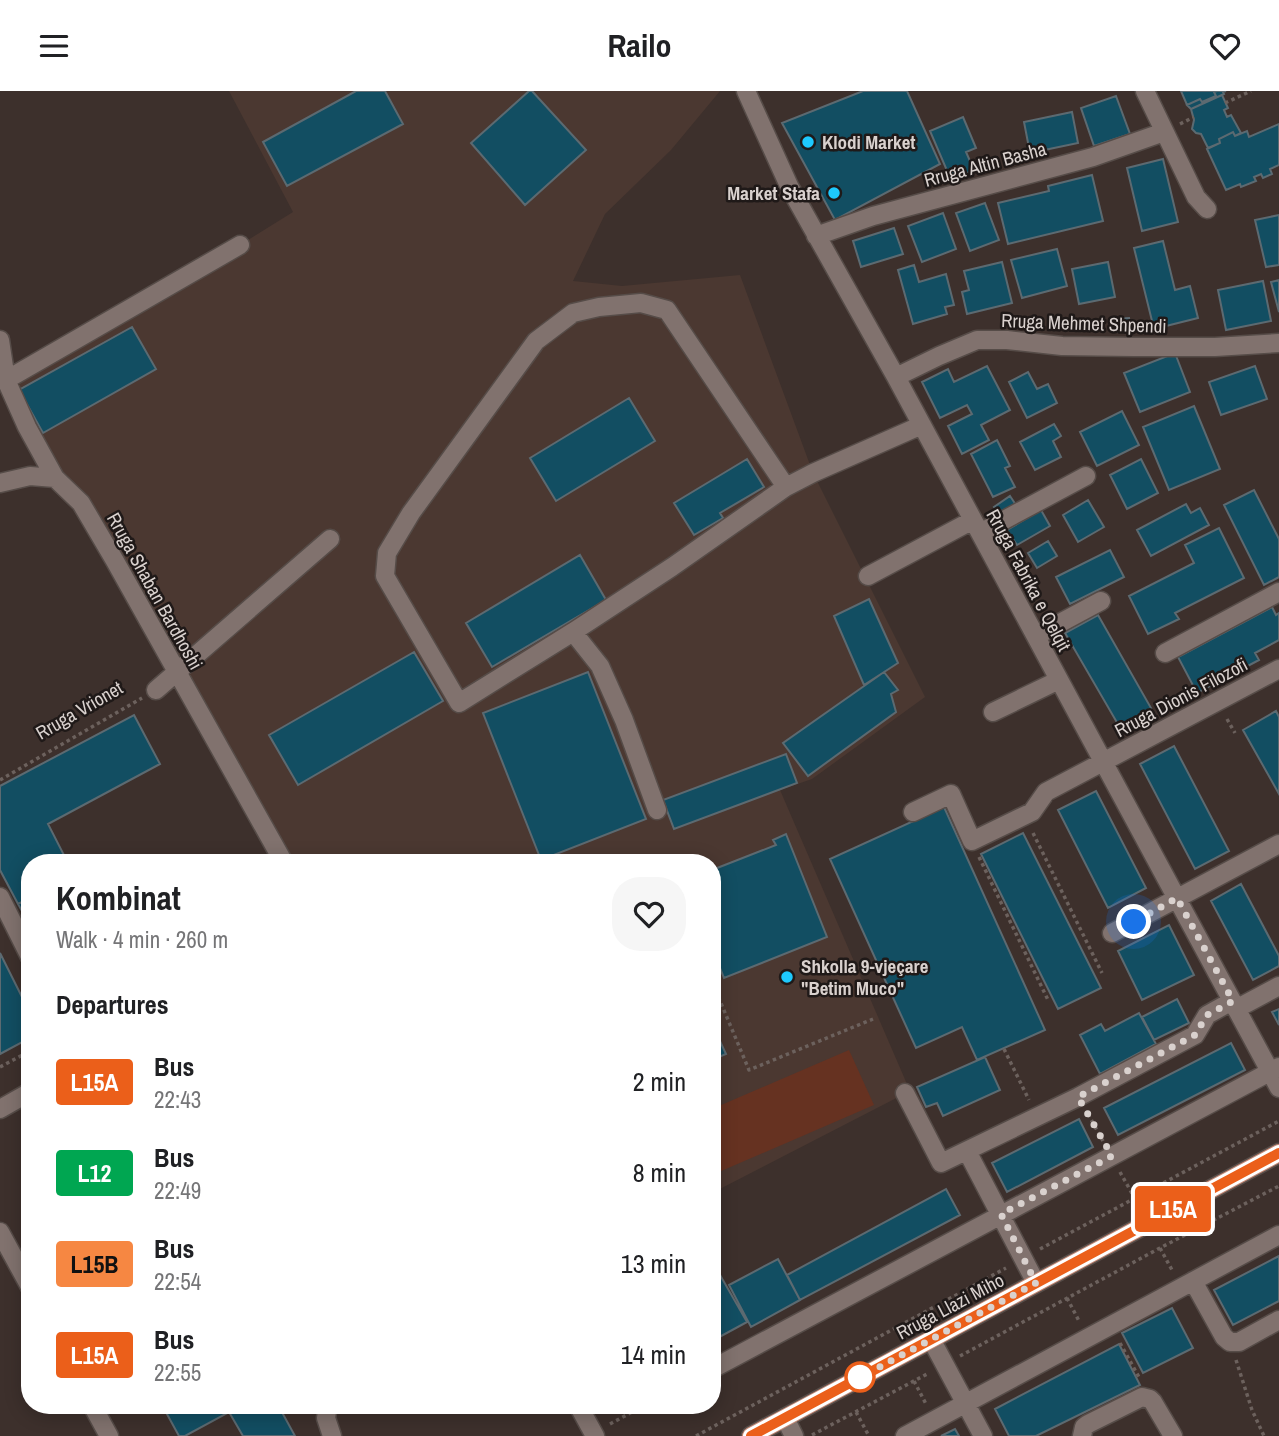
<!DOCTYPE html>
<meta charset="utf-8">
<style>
:root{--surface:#fff;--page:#f6f6f6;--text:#202124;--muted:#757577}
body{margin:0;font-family:"Archivo Narrow",sans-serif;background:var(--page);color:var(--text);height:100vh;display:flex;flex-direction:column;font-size:26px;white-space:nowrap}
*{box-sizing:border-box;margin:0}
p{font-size:23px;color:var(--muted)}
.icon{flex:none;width:38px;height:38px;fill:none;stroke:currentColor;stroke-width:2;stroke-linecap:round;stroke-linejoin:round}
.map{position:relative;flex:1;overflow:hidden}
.drawer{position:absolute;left:21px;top:763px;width:700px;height:560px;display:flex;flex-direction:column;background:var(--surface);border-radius:28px;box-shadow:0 4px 18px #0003}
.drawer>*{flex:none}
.badge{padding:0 14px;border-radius:5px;font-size:24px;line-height:46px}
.you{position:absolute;width:35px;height:35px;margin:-18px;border:5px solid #fff;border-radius:50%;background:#1a73e8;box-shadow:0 0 0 10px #1a73e833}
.map>.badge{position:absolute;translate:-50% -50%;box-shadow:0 0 0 4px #fff}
h2{padding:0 35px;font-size:26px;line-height:63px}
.round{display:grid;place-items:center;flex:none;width:74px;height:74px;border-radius:28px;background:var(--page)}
.head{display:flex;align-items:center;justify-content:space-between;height:119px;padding:0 35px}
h1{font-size:33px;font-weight:700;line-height:52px}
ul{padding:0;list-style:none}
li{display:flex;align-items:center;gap:21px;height:91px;padding:0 35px}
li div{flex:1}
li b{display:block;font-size:26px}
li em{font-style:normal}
li .badge{min-width:77px;font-weight:700;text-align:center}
header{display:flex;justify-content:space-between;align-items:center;height:91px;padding:0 35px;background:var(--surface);font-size:32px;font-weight:700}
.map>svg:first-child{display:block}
</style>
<header><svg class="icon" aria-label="menu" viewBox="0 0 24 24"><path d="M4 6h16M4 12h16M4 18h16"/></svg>Railo<svg class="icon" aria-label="heart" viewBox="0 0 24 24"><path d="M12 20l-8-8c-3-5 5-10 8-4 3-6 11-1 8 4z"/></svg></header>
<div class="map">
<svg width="1279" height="1345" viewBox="0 0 1279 1345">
<rect width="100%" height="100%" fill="#3d302c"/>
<!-- built -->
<path fill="#4b3831" d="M229,0H720L671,59L605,123L573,190L622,195L740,184L813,382L925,606L812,688L780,699L910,1000L712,1102V772H284L176,581L55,387L6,289L240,154L293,121Z"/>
<!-- green -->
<path fill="#663221" d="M849,959L874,1014L712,1084V1018Z"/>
<!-- building -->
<path fill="#124e62" stroke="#5c6a71" stroke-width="2" d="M356,0H385L403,33L287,95L263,51Z
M529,0H532L586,59L525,114L471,52Z
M863,0H907L940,73L835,129L782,32Z
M1181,0H1217L1214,1L1216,5L1202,11L1200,8L1187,14Z
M1217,0H1226L1223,1L1224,3L1191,18L1187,14L1200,8L1202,11L1216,5L1214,1Z
M1222,4L1228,17L1224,19L1227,26L1231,24L1241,42L1235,45L1233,41L1219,48L1220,52L1208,57L1201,43L1196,42L1192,38L1194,29L1191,18Z
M1116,5L1130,43L1094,55L1081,17Z
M1072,21L1078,52L1030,62L1024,31Z
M963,26L976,57L966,61L974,79L951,89L930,40Z
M1279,33V74L1270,78L1272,83L1263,87L1261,83L1254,86L1256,90L1241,96L1240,93L1226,99L1207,58L1220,52L1219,48L1233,41L1235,45L1247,40L1249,46Z
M1163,68L1178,131L1142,140L1127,77Z
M1092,84L1103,130L1008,153L998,112L1049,100L1048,95Z
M985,112L999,149L970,160L956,122Z
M943,122L956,158L922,171L908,135Z
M1279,124V174L1266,176L1255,129Z
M894,137L903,163L861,176L853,150Z
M1163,150L1175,199L1190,195L1198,227L1154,238L1134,157Z
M1057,158L1067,195L1022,207L1011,169Z
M1002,171L1012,212L967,223L962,201L969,199L964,180Z
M1108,171L1115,206L1079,213L1072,178Z
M914,174L919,191L946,183L954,214L945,216L947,223L913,233L898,179Z
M1279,189V221L1271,191Z
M1263,190L1271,230L1226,239L1218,199Z
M1129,227L1131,240L1117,241L1115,228Z
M132,236L156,278L43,342L19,299Z
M1175,262L1190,301L1140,321L1124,282Z
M987,275L1010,319L981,334L989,349L962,363L948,335L972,323L967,314L940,327L922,291L948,278L954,291Z
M1255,275L1267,308L1221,324L1209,291Z
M1028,281L1037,298L1048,293L1057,312L1027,327L1009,291Z
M629,307L655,350L556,410L530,367Z
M1194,315L1220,378L1169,399L1143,336Z
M1122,320L1139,354L1097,375L1080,341Z
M1054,333L1061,345L1053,350L1061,366L1035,379L1020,351Z
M997,349L1010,375L1005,377L1015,396L993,406L971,363Z
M747,368L764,396L720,422L723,427L694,444L674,412Z
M1141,368L1158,402L1127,418L1110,384Z
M1254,399L1279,448V486L1264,494L1224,414Z
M1010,405L1018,417L1002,427L994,416Z
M1088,409L1104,436L1078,451L1063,424Z
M1186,413L1191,422L1200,417L1209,434L1151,465L1137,439Z
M1041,419L1050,435L1017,454L1007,439Z
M1219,437L1244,487L1175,522L1179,528L1148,543L1129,505L1194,472L1185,454Z
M1048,450L1057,465L1037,477L1028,462Z
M1110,459L1124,486L1070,513L1056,486Z
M580,464L606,509L492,576L466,532Z
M869,508L898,572L864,594L834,525Z
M1272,516L1276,524L1279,522V549L1255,562L1259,569L1197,602L1178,566Z
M1098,524L1151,617L1119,635L1065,542Z
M414,561L443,610L298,694L269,644Z
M588,581L646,728L541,769L483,622Z
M884,581L898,599L891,603L896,621L808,685L783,652Z
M1276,620L1279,626V703L1243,639Z
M134,624L160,673L48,733L68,772H30V807L18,813L0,779V695Z
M1174,655L1229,760L1195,778L1140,673Z
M786,663L797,692L674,738L663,709Z
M1096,700L1146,797L1108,817L1058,719Z
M944,716L1045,939L977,969L962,936L916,957L830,768Z
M1023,742L1101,897L1058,918L981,763Z
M786,743L827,846L724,887L713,860L712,861V779L776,754L773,749Z
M1241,793L1279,865V875L1253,889L1211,810Z
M30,807V834L18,813Z
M1169,834L1194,884L1142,909L1118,860Z
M0,862L30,922V947L0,963Z
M1177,908L1189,932L1154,949L1142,926Z
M1279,918V934L1272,921Z
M1139,922L1156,953L1100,983L1080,944L1101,933L1105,940Z
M712,933L726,963L712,969Z
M1231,952L1245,979L1118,1044L1104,1017Z
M985,966L1000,999L943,1025L937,1012L926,1016L917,996Z
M1079,1028L1093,1056L1007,1101L992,1072Z
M946,1098L960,1124L800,1209L787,1184Z
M1279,1165V1210L1233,1234L1214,1199Z
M778,1168L800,1209L751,1236L729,1194Z
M712,1170L747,1231L712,1250Z
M1172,1217L1193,1257L1143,1282L1122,1242Z
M1119,1253L1140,1294L1036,1345H1009L995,1318Z
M162,1314H278L295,1345H243L229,1321L185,1345H179Z
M955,1338L959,1345H941Z"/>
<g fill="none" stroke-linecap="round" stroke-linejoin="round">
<!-- minor casing -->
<g stroke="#564c48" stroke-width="21">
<path id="minor" d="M746,0L790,97L896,286L1279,997
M1145,0L1196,106L1207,118
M816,145L873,125L1093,66L1164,41
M0,249L6,289L27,336L55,387L81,412L115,470L284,772
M896,286L939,265L977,249H1007L1062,255L1133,256H1215L1279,252
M6,289L240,154
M0,392L30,385L55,387
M786,396L667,219L641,212L599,216L573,222L536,250L411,422L387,462L385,485L459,612L573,541L672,476L786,396L813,382L922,334
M980,442L1086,385
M868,485L973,429
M573,541L600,575L624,629L657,719
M1036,545L1101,510
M1165,562L1279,501
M156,599L330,448
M993,621L1059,589
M913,721L951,703L972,750L1032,721L1046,701L1279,578
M0,806L30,866
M1112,842L1279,753
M1236,918L1279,895
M905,1002L941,1072L1078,1006L1195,944L1207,924L1232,910
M0,1018L30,1001
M967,1060L1036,1192
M0,1141L30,1196
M1193,1190L1224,1246L1230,1251H1239L1279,1229
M931,1248L983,1345
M712,1278L1279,976
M92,1314L109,1345
M328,1314L326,1327L332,1345
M578,1314L595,1345
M785,1327L794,1345
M905,1345L1279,1144
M1082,1345L1084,1336L1088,1333L1142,1306L1150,1308L1153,1311L1173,1345"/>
</g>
<!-- major casing -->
<g stroke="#564c48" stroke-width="21">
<path id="major" d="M751,1345L1279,1062"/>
</g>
<!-- path -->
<path stroke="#6c615d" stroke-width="3.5" stroke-dasharray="3.5 3.5" stroke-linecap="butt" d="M1225,12L1251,0
M1180,33L1194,26
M1227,628L1235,642
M0,689L142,607
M1033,742L1102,882
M979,766L1048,909
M713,893L749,979L873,928
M1004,958L1029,1009
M0,976L30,960
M1088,1023L1103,1050
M1120,1081L1134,1106
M1160,1157L1172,1179
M1040,1158L1279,1030
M1067,1207L1079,1230
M1120,1252L1140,1288
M960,1265L1160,1157L1279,1095
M1236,1269L1252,1319L1264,1345
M914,1290L926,1313
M856,1321L869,1345
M610,1333L645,1314
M812,1344L929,1282
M696,1345L1006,1177"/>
<!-- minor -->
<use href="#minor" stroke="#81726e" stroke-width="18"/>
<!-- major -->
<use href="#major" stroke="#c58975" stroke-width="18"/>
</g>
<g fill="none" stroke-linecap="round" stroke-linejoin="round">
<!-- line casing -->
<g stroke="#fff" stroke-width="16">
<path id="line" d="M751,1345L1279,1062"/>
</g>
<!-- line -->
<use href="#line" stroke="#eb5f1a" stroke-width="10"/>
<!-- walk -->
<path stroke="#d9d1ce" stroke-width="7" stroke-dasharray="0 12.6" d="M860,1286L859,1287L1036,1192L1001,1123L1112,1065L1078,1006L1195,944L1207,924L1233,910L1177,807L1134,831"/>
</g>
<!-- markers -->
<g fill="#1ec9fd" stroke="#1f1918" stroke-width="2.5">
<circle cx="808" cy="51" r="7"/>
<circle cx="834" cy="102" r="7"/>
<circle cx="787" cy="886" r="7"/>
</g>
<circle fill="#fff" stroke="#eb5f1a" stroke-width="3.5" cx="860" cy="1286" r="14"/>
<g text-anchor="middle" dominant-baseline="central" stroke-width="5" stroke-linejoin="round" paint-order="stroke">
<!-- poi labels -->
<g font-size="19" font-weight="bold" fill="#d9d1ce" stroke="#1f1918" text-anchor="start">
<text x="822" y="51">Klodi Market</text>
<text x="820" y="102" text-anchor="end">Market Stafa</text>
<text x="801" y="875">Shkolla 9-vjeçare<tspan x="801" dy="22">"Betim Muco"</tspan></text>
</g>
<!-- street labels -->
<g font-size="19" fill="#d9d1ce" stroke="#1f1918">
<text transform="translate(985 73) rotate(-15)">Rruga Altin Basha</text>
<text transform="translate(1084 232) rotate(2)">Rruga Mehmet Shpendi</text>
<text transform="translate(1029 489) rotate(62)">Rruga Fabrika e Qelqit</text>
<text transform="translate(155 500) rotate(61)">Rruga Shaban Bardhoshi</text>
<text transform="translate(1181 606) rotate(-28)">Rruga Dionis Filozofi</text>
<text transform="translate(79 619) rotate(-30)">Rruga Vrionet</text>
<text transform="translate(950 1215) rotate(-28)">Rruga Llazi Miho</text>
</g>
</g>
</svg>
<div class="you" style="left:1134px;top:831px"></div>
<b class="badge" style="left:1173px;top:1118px;background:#eb5f1a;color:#fff">L15A</b>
<section class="drawer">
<div class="head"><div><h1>Kombinat</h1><p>Walk · 4 min · 260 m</p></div><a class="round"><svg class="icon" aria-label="heart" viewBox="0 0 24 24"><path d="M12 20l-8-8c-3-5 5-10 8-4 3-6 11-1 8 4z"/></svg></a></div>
<h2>Departures</h2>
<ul>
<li><span class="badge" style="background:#eb5f1a;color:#fff">L15A</span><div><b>Bus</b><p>22:43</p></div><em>2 min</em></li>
<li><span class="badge" style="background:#00a651;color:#fff">L12</span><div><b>Bus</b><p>22:49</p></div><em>8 min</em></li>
<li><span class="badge" style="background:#f68742;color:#111">L15B</span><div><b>Bus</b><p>22:54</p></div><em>13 min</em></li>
<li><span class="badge" style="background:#eb5f1a;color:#fff">L15A</span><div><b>Bus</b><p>22:55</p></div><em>14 min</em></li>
</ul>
</section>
</div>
